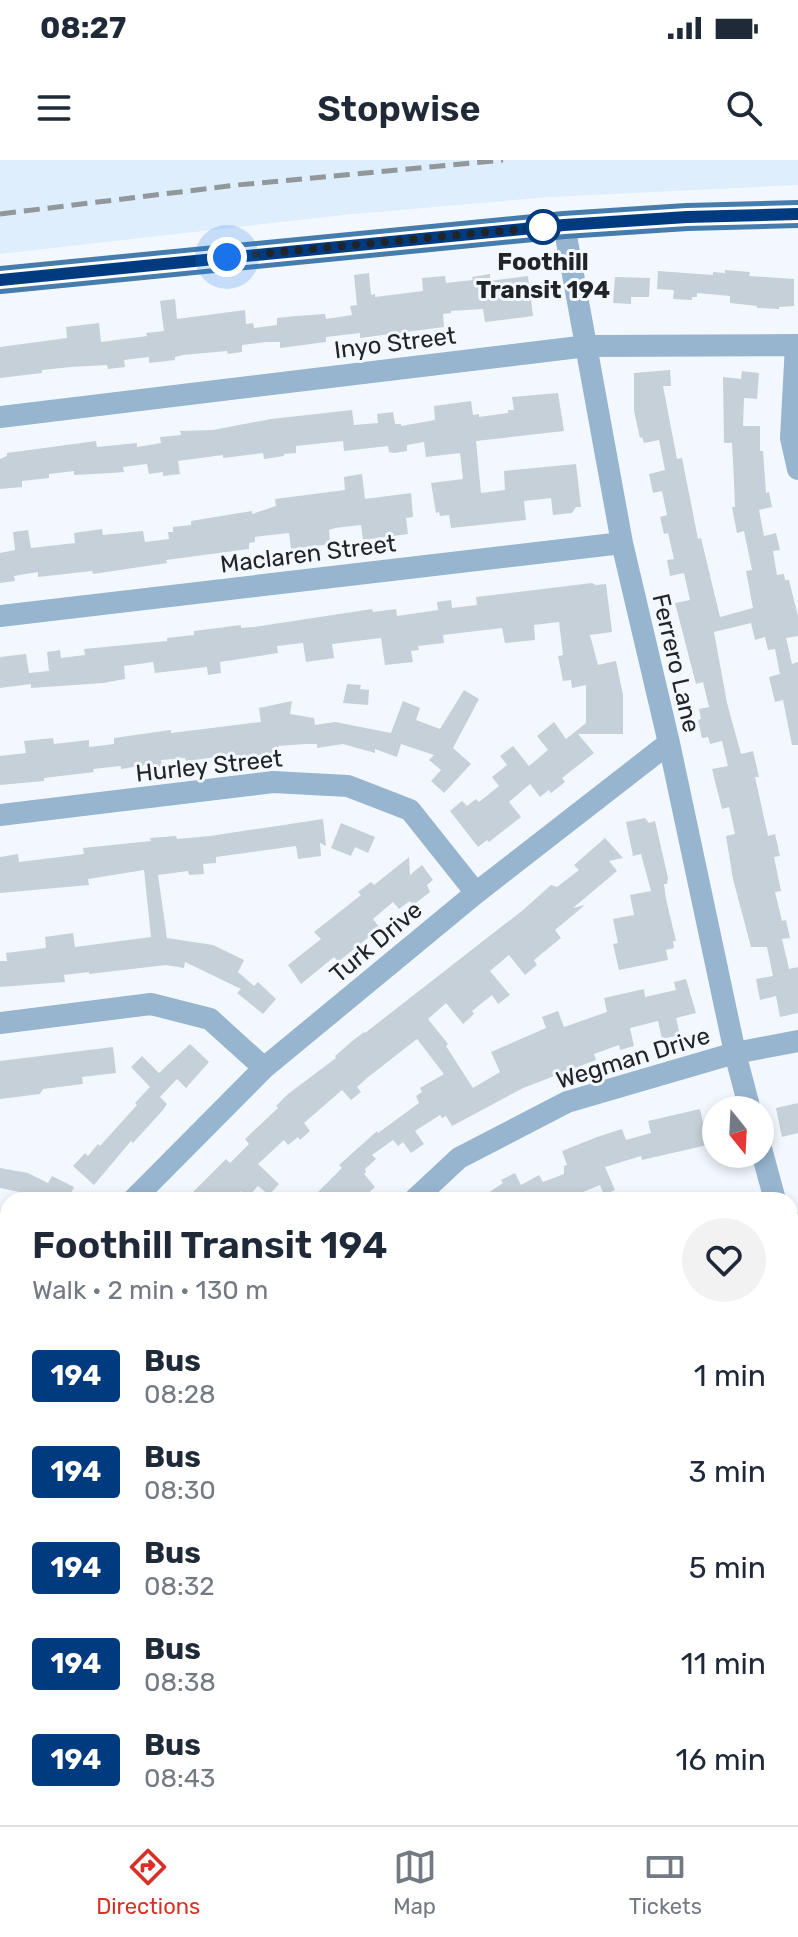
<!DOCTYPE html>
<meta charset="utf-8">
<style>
:root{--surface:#fff;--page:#f2f2f3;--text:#1f2937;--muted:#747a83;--line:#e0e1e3;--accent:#d93025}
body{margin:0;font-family:Rubik,sans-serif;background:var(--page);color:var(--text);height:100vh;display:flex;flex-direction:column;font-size:30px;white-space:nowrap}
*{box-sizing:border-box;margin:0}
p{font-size:26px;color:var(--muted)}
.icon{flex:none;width:44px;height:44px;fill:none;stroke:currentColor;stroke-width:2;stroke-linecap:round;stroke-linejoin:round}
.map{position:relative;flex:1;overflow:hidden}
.side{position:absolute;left:0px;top:1032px;width:798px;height:634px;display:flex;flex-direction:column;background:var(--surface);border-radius:24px 24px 0 0;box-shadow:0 4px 12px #0003}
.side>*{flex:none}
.badge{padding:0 16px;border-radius:6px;font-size:28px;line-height:52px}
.needle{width:52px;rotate:162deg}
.buttons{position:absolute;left:702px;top:936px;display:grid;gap:16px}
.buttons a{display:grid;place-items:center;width:72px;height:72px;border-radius:50%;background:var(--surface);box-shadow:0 4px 12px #0003;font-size:40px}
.you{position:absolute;width:40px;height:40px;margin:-20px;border:6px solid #fff;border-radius:50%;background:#1a73e8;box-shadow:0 0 0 12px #1a73e833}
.map>.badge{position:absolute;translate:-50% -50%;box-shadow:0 0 0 4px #fff}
.round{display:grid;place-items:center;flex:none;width:84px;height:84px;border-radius:42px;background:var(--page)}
.head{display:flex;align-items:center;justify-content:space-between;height:136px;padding:0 32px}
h1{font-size:38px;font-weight:600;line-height:60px}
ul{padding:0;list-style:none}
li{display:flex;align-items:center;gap:24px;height:96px;padding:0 32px}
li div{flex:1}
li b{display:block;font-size:30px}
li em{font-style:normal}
li .badge{min-width:88px;font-weight:700;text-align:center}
.status{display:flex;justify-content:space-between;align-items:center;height:56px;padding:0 40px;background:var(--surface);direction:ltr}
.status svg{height:22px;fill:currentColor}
header{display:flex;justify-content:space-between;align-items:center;height:104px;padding:0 32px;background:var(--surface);font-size:36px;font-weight:600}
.tab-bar{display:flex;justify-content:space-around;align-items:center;height:112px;border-top:2px solid var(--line);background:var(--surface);font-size:22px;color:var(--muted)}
.tab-bar a{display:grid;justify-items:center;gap:4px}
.tab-bar .selected{color:var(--accent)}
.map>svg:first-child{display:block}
</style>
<div class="status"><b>08:27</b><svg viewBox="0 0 49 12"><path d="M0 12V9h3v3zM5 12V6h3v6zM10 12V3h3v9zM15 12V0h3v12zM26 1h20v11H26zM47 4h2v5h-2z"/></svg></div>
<header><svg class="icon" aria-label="menu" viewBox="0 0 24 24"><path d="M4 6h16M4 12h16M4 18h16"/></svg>Stopwise<svg class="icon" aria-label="search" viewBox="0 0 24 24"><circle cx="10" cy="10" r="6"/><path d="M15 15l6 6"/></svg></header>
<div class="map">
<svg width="798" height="1665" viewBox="0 0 798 1665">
<rect width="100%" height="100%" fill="#f2f8fe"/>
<!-- built -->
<path fill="#deeefc" d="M0,0H798V25L549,37L343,55L0,94Z"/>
<!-- building -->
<path fill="#c6d0d8" d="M725,110L750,112L749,116L794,119V146L779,147V149L757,148V146L730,143V136L697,133V137H692V140L673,139L674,130L657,129L658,111L713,115V112L725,113Z
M369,113L371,135L375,134V137L423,131L422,118L445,116L446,123L473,120L472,117L490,114V121L528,116L533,156L485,162L483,149L451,151V153L443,154L444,167L360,178V173L326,177V182L280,188V182H266L242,185V192L228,194L227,191L183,195L175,197V200L149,203V197L124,200L125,207L108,209L107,205L71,207L42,210V213L0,218V187L67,178L66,167L99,163L101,182L147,176L146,173L164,171L160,141L175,139L177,159L245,150L246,164L253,163L254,168L277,165V158L296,156L325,154L326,159L352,155L350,146L357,145L354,115Z
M615,117L650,118L649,137H631V144L613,143Z
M670,210L671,226H663L677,299L682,298L698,379L701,378L720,457L753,448L746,411L752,410L744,371L737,373L732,347H735L734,321L732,283H724L723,217L741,219L742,211L759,213L757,239L744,238L743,266H760V291H763L766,333L769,332L772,347L759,350L764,376L776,373L780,390L773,391L777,415L784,414L785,420H789L798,456V476L786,478L792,504L798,502V585H792L783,540L775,542L769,517L780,514L775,489L768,490L765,477L755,480L751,463L714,472L727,543L741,594L753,591L759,617H755L768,676L775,674L780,696L774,697L781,731L775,732L782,761L786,760L790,778L782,779L789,809L798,807V853L780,857L776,836L760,840L756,819L773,816L767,787H751L733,719L726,676L735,674L729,647L722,649L712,609L728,606L722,581L710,584L708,577L702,578L698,560L701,559L699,549L709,547L703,522L696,524L675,443L690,440L684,413L670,416L667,400L674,399L668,373L664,374L660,357L667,355L662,331L653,333L649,314L665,310L659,280L644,283L642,277L640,278L634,251V213Z
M558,233L564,271L476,281L481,333L505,330L504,311L576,304L581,347H576L572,353L553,355L551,338L524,341L526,360L451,368L449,355L440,356L439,352L436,353L431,323L463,319L460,293L426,297L424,282L407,285V291L394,293L389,292L388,286L344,291L343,281L296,286V293L284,294V296L264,299L263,293L223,298V295L178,301L180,314L163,316V312L149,314L147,304L123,307L124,312L112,313L74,315V311L49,314V318L22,321V327L0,329V299L7,296V293L96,281L97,287L137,283V287L161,283L160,277L181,275L180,271L213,270L271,259L352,250L354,265L378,263L377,254L393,252L395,264H401V266L435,260L434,246L471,241L473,255L479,254V257L508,253V250H514L512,237Z
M362,314L365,339L411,333L413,357L406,358L408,374L363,380L361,365L335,368L329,370L330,384L291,389L289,373L262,376L255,377V382L249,383V389L166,400L167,403L93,414L92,411L38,417V412L14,416L15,421L0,423V393L15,390L13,372L28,370L31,388L75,383L74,373L102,369L103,375L143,371L145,382L169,379L168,372H173V367L191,365V361L252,351V354L276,346L275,339L345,330L344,317Z
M592,423L596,425L606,424L612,472L590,475L598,505L616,501L623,535V574H578L594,593L562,618L565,622L551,633L549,630L540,637L530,624L509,642L521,657L489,682L487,680L478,687L450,651L462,641L467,646L476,639L479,642L499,626L492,617L507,605L500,596L513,586L529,606L548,590L537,576L554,562L566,579L586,563V525L572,528L571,520L563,521L558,496L563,495L559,462L534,465L535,480L505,483L502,468L443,475L444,483L418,486L419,490L411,491L413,502L385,505L381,478L332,484L334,498L306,502L303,483L277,486L278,493L220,502L221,513L208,515L207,507L155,513L153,502L124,506L125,519L103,523L31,528V524L0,528V497L26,494L29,513L49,511L47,492L60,490L61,498L85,495L84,489L167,481V478L194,475V471L241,465V468L254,467L372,449L373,452L396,449L397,456L438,450L437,442L451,440L452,448L477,445L476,437Z
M347,524L361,525L360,529L369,530L368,545L343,543Z
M464,530L479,539L453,588L471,604L444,633L431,621L441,610L429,600L434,595L401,584L397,597L375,589V593L343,584L317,588V584H306L278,586L279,592L259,595L239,597V595L225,596L186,601L185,598L161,600L162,607L147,609L146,605L121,609V606L93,609L94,612L44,618V621L0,625V596L26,593L24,581L53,578L54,584L89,580V587L114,584V578L142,574L171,570V573L261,562L259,548L292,541L290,554L314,558L315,565L335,562L391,573L403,541L420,548L416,560L440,569Z
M645,658L649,663L655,661L668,718L667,724H664L666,739L676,781H673L674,788L666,790L668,800L619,810L613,784L618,783L613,759L634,755L630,735L651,731L641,694L633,696L626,662Z
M323,659L326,686L320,683L321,696L298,699L296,686L216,697V703L203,704L204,714L189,715L188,711L158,715L167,778L213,785L244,800L238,812L254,826L258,822L276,839L263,854L237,833L241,829L185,802L184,808L166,805L89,814V812L64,815L65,822L0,827V801H7L6,793L46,788L45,777L73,773L75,787L151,777L144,710L88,719L89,725L0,733V697L18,694L19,702L84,694L83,688L151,681L150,678L176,676L177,679L210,676Z
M341,663L375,677L368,693L355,687L351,696L331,688Z
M605,678L623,698L609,701L617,711L573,748L585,745L555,770L561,778L534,800L537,805L525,815L509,795L490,811L510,835L498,844L492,835L472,851L474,854L463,864L446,843L428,859L448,884L446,886L473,928L500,912L491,892L546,868L542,857L558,851L564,867L607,852L604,838L644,829L645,837L676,830L674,822L686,819L696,853L676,858L680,875L662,879L658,861L630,868L634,886L620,890L619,885L594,894L596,900L523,928L452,966L446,956L442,958L440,955L415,971L424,984L411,993L403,982L398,986L393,980L372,995L376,999L365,1009L366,1012L364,1014L375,1027L361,1040H310L342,1008L339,1005L377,971L378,973L419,943L416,936L422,932L420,928L444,914L417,879L367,918L357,927L361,932L351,940L342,930L304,963L310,971L300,980L298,977L288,985L284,980L258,1004L279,1024L269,1035L258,1026L247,1038L241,1031L232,1040H185L226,999L230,1003L249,984L245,979L278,948L276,946L288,934L336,898L335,896L351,882L364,872L365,873L523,750L551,725L557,727L579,710L574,705Z
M409,697L410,715L422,705L433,720L427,725L430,732L413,745L410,741L399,749L393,742L373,759L380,768L338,802L334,797L301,824L288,805L321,779L314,772L361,735L358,732L371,722L374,725Z
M190,884L209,902L186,928L177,919L160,937L167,944L163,950L133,983L131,981L94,1025L73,1006L85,993L88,996L98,984L100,986L137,945L135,943L150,927L131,907L142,896L159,913Z
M113,887L116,913L82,917L83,924L43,929L40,934L0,939V901Z
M798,943V973L782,977L776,948Z
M700,949L703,963L711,962L712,968L716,967V983L642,1000L641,996L605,1007L615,1030L604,1035L600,1025L564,1040H478L503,1023L501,1020L515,1013L521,1025L539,1015L543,1022L564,1014V1006L567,1005L562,991L597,977L622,969L626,980L651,973L648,961Z
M0,1008L28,1013L48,1023L52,1016L74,1027L68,1040H32L34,1035L0,1028Z"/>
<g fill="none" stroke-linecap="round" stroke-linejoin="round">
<!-- minor -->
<path stroke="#98b5d0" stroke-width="22" d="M564,65L622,383L669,583L735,893L750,950
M796,185L791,278L798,309
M0,257L587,186L798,185
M0,456L622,383
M0,655L273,622L348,626L410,650L476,733
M0,863L151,844L210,859L264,908
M760,985L775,1040
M133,1040L264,908L476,733L669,583
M414,1040L459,998L567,942L735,893L798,881
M790,1060L798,1066
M0,1068L8,1069
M0,1182L8,1173
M0,1247L8,1257
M790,1459H798
M0,1603H8
M790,1638L798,1639
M356,1665L357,1658"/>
<!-- major -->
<path stroke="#467cac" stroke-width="28" d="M0,120L564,65L687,57L798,54"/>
<!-- rail -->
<path stroke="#92979c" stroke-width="5" stroke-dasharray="16 8" stroke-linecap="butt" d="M0,54L237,25L503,0"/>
</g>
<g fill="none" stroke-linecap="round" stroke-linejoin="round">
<!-- line casing -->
<g stroke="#fff" stroke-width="18">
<path id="line" d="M0,120L564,65L687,57L798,54"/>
</g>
<!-- line -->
<use href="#line" stroke="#003b80" stroke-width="12"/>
<!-- walk -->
<path stroke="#212428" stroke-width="8" stroke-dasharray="0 14.4" d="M227,97L543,67"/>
</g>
<!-- markers -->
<circle fill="#fff" stroke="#003b80" stroke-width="4" cx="543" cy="67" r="16"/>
<g text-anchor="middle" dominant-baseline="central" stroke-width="6" stroke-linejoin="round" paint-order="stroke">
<!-- stop labels -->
<g font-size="24" font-weight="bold" fill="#212428" stroke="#f2f8fe">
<text x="543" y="102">Foothill<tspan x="543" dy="28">Transit 194</tspan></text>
</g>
<!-- street labels -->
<g font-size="24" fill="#212428" stroke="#f2f8fe">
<text transform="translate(395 183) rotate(-7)">Inyo Street</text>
<text transform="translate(308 394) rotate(-7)">Maclaren Street</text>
<text transform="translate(676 503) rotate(77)">Ferrero Lane</text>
<text transform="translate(209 606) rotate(-6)">Hurley Street</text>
<text transform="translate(376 782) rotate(-40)">Turk Drive</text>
<text transform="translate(633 898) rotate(-17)">Wegman Drive</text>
</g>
</g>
</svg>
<div class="buttons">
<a><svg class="needle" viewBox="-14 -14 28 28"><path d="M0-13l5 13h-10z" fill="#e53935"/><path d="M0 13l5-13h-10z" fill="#747a83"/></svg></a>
</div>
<div class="you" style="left:227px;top:97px"></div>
<section class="side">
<div class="head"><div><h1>Foothill Transit 194</h1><p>Walk · 2 min · 130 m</p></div><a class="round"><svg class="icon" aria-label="heart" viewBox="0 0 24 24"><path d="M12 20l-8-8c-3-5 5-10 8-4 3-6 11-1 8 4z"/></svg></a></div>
<ul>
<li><span class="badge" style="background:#003b80;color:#fff">194</span><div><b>Bus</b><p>08:28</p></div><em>1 min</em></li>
<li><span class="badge" style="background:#003b80;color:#fff">194</span><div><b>Bus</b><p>08:30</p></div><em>3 min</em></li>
<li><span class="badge" style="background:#003b80;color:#fff">194</span><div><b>Bus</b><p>08:32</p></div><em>5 min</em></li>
<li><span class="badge" style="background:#003b80;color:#fff">194</span><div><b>Bus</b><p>08:38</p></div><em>11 min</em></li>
<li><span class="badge" style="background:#003b80;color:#fff">194</span><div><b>Bus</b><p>08:43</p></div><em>16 min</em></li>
</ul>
</section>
</div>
<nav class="tab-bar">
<a class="selected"><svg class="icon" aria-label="directions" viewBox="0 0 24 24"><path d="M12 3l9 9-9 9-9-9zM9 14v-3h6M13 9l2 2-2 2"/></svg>Directions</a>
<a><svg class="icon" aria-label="map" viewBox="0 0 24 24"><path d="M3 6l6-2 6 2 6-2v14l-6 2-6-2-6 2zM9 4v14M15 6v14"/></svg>Map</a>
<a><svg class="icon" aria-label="tickets" viewBox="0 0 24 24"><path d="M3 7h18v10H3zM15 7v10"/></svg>Tickets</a>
</nav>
